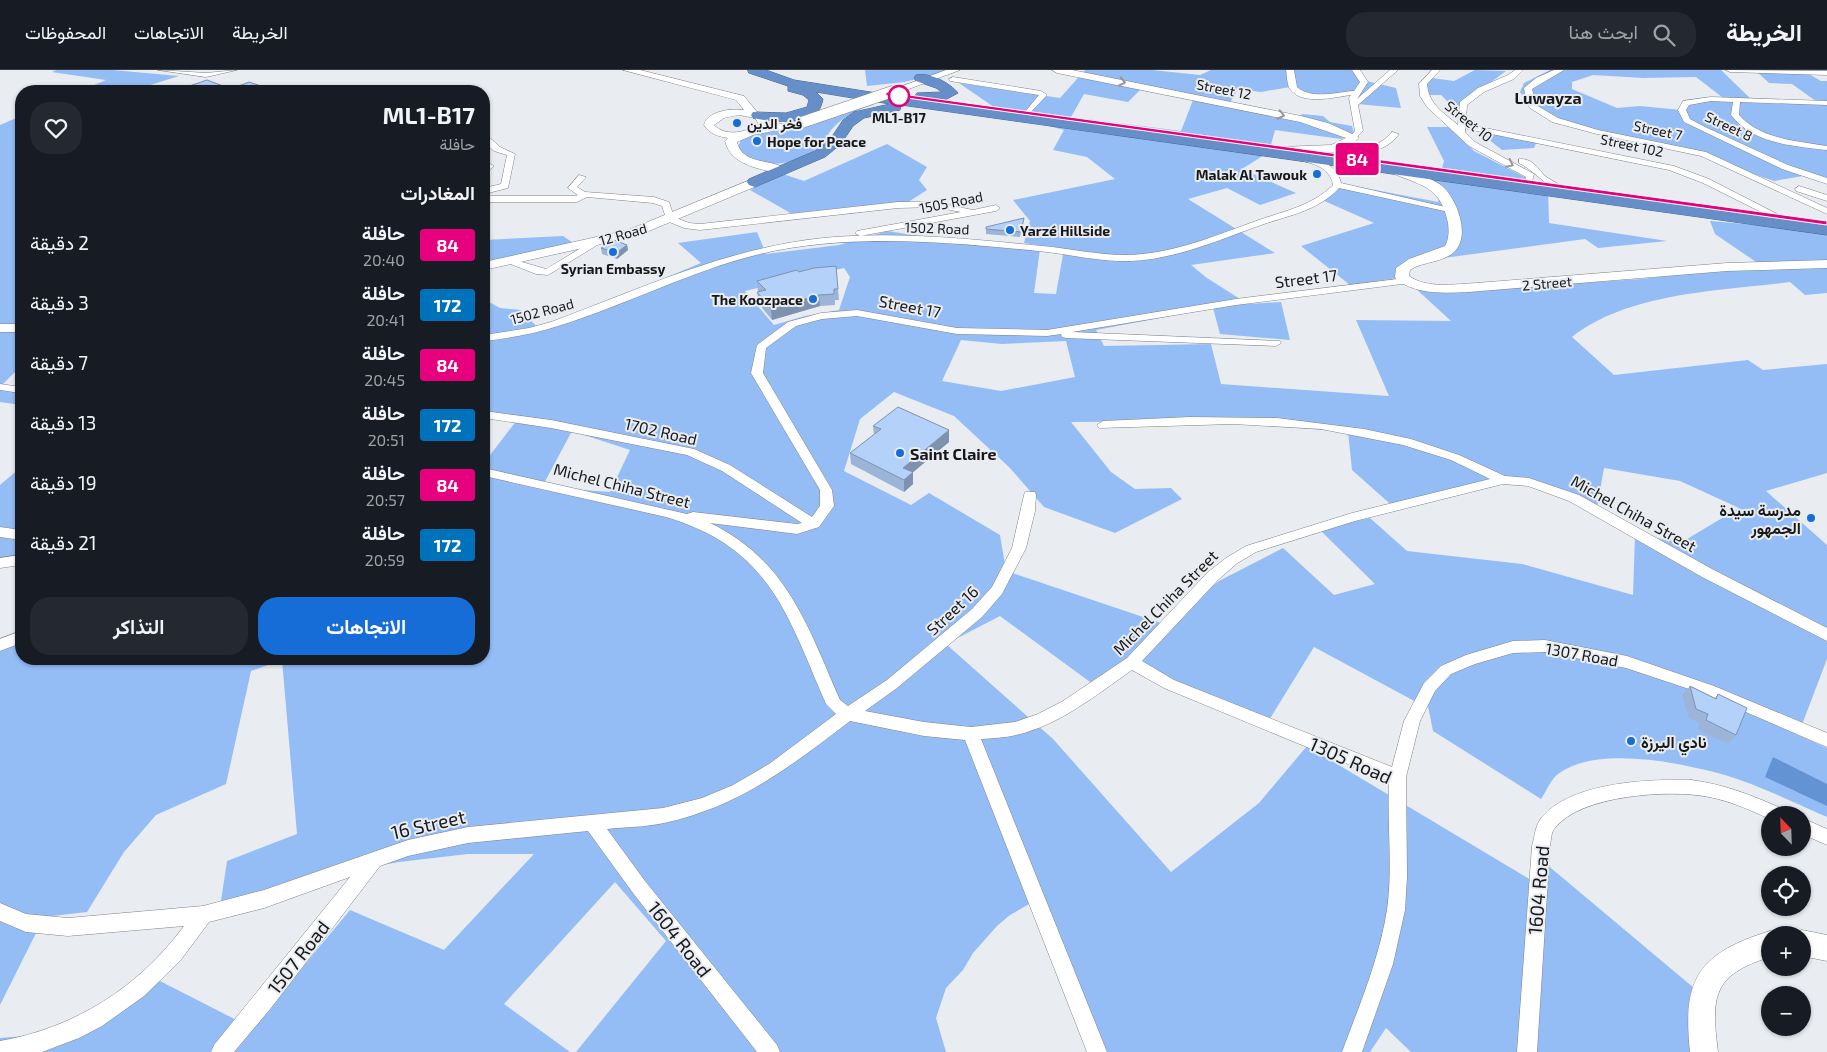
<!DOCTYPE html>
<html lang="ar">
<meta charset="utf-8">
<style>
:root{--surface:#171b24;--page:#242831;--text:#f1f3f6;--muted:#9ea1a6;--line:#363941;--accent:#166dd7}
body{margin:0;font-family:"Exo 2",Vazirmatn,sans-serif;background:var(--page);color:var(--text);direction:rtl;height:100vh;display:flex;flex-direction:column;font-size:19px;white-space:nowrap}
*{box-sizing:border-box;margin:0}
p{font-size:16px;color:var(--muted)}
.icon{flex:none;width:28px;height:28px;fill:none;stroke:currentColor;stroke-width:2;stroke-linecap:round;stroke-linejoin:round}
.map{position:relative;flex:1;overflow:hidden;direction:ltr}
.drawer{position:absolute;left:15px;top:15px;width:475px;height:580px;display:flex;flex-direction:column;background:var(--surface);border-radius:20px;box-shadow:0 1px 4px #0004;direction:rtl}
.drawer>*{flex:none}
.badge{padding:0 10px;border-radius:4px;font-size:18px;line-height:32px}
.needle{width:32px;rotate:337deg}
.tools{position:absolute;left:1761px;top:736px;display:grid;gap:10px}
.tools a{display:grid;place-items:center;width:50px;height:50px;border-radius:50%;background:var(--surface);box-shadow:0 1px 4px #0004;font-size:25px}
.map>.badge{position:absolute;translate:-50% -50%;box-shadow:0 0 0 2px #fff}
h2{padding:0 15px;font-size:19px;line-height:45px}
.round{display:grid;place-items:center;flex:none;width:52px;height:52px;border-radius:20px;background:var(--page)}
.headline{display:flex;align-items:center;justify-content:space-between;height:85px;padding:0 15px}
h1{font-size:24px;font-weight:700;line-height:38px}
.button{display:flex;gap:10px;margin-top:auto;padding:10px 15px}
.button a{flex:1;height:58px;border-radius:20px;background:var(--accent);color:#fff;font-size:20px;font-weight:700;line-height:58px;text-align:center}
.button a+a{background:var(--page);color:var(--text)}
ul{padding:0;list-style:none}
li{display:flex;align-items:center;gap:15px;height:60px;padding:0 15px}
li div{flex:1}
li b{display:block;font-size:19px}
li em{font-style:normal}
li .badge{min-width:55px;font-weight:700;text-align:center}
header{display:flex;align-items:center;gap:30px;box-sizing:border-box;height:70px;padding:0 25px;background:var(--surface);border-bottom:1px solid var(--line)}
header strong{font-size:24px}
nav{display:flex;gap:28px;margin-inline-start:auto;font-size:18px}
.search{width:350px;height:45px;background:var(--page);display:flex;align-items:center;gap:12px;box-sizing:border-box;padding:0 18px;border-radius:20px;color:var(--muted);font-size:19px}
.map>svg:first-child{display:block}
</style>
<header>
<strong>الخريطة</strong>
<div class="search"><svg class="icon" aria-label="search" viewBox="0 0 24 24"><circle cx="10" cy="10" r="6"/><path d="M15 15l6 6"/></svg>ابحث هنا</div>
<nav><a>الخريطة</a><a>الاتجاهات</a><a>المحفوظات</a></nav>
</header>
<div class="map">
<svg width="1827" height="982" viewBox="0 0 1827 982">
<rect width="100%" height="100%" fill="#e9ecf0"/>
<!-- green -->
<path fill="#94bdf6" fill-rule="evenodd" d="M56,0H112L179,6L131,21H80L106,10L52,2Z
M865,0H955L904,12L867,16Z
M1085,0H1152L1200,5L1211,0H1353L1358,9L1396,18L1401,38L1357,34L1363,28L1346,23L1304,25L1290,17L1261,22L1238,19L1228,36L1300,48L1302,44L1323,46L1330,52L1352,56L1354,63L1341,69L1275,60L1269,82L1242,99L1296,123L1260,135L1227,118L1188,129L1275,183L1191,195L1207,208L1248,234L1281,232L1290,270L1220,264L1213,238L1096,260L1104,276L1211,274L1221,314L1389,326L1356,250L1451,251L1414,217L1501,218L1642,209L1759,194L1715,164L1710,151L1827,161V223L1805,225L1790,212C1720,221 1629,222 1572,267L1614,305L1748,290L1763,300L1827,294V403L1766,421L1827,475V589L1798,665L1827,678V747C1794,733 1759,715 1725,705C1681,693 1597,675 1558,704C1551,709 1546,722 1541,729L1433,661L1428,636L1418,633L1314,577L1266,655L1130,600L1101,620L1000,546L946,574L1053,669L1171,802L1259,733L1307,676L1531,810L1539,788L1713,934L1710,982H1411L1386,958L1370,982H1090L1038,829L1010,845L997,856L973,883L963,900L946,918L936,948L946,982H576L666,871L615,812L504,934L570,982H0V968L37,965L158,910L252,958L350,840L444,880L534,784H468L399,792L366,798L264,824L221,831L227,791L297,764L282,590L251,601L226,714L156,745L124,782L87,842L44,847L0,935V573L21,565V589H484V393L520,346L484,344V199L489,232L500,238L521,240L540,260L701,193L678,173L757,162L766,184L839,175L888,161L937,169L1040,179L1034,223L1056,224L1064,179L1024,173L1030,151L1013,130L1115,109L1087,87L1053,80L1064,60L1004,44L959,13L1060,28ZM1142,18L1193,30L1181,61L1071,47L1084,24L1128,32ZM844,198L850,207L839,240L805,246L774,255L745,221ZM961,270L1002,274L1066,271L1075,307L1001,321L942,311ZM894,322L954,346L1009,397L1044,437L1115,463L1182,429L1171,418L1135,419L1111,402L1071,352L1212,351L1348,362L1352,400L1397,440L1504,413L1537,416L1596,443L1604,398L1680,411L1739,438L1682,472L1635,465L1633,525L1522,494L1407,481L1370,448L1319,459L1375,514L1334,525L1283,478L1219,511L1161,553L1006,501L1000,465L929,423L911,435L844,401L860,349ZM572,361L630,380L610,422L542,417Z
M1475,0L1506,1L1455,39L1441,25H1426L1422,14L1432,8L1454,11Z
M1550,0H1721L1754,32L1820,34L1792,14L1769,13L1755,0H1827V2L1807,3L1821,11H1827V111L1803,106L1774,111L1704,87L1553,49L1530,36L1520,22L1524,13ZM1593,5L1643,8L1696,7L1722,27L1683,35L1681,40L1640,36L1617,38L1572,19V12Z
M874,32L873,35C858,39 843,47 833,58C827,64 826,71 819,77C801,92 771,100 749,88C745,86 741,81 738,77L741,70L754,65Z
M21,46V89L17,104L21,115V296L0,317V55Z
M1427,57H1451L1474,81L1548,119L1549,153L1667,171L1598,178L1585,169L1436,189L1418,193L1397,208L1350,215L1301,176L1374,153L1320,129L1339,113L1438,132L1439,129L1428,109L1440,105L1444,91Z
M1473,57L1537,71L1534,78L1502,80Z
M887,74L927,97L919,110L927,120L905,134L850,144H792L750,120L780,103L804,111Z
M563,166L578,176L484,197V170Z
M0,318L21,321V335L0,332Z
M21,397V487L0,492V415Z"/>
<!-- water -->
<path fill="#6493d3" d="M1773,687L1827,714V736L1765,707Z"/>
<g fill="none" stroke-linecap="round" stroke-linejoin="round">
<!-- street casing -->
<g stroke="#808387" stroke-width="1">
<path id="street" d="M158,0L206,3L237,0L206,7Z
M1286,0H1294L1297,17C1312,30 1336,22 1354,21L1360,12L1352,0H1360L1368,12L1357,29L1390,0H1398L1358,35L1363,61L1354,69L1350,67L1355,61L1349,28L1351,25C1335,27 1302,36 1290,19C1287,15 1287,5 1286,0Z
M1432,0H1440L1427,14C1429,35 1443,42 1458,55L1460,32L1478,18L1508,5L1515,0H1523L1514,9L1484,22L1467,35L1465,62L1475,72L1534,104L1531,115L1524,113L1526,107L1469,76L1427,37L1420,26L1419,14Z
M1554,0H1564L1532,19L1536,35L1558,48L1598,60L1706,82L1827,138V144L1701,86L1597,64L1552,52L1530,38L1526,31L1524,18L1536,8Z
M1726,0L1827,1V5L1730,2Z
M953,7L1041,21L1047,25L1028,45L1024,43L1039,25L950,11L949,9Z
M1711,27L1827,31V35L1740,32L1739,45C1760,69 1797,71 1827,76V80C1794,76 1753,74 1731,45L1733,32L1711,31L1689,35L1686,40L1690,49L1705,57L1788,95L1827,108V114L1782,99L1684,52L1678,40L1683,31Z
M1470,55L1674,96L1709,109L1785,148L1777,150L1703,113L1669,100L1467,59V55Z
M1392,62L1399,64C1386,82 1367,83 1346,81C1340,80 1335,80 1331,77L1335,75C1357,77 1377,81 1392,62Z
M485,69H491L500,77L515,84L508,118L484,124V118L501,114L507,85L494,81L485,73Z
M1299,86C1315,84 1338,96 1341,113L1454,139L1449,142L1339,118C1319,140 1291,145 1264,154C1221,169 1177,189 1131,191C1100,192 1069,184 1038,181C956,173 872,165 790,178C708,191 636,232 558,256C534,264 509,268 484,271V265L529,258L551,252C640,219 727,178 823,168C896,161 970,169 1042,176C1076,179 1110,188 1143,184C1182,180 1220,164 1256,151C1284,141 1312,136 1333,115C1330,97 1314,94 1299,90Z
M1519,89C1533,88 1538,99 1545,106C1550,110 1557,112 1562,117L1555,119C1541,111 1533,100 1519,93Z
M484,91L494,96L484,105Z
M579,105L586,107L577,117L585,122L654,127L669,132L674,147L689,153L700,154L898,132H935L973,140L996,135L1000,138L996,141L860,166L855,163L857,161L961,142L935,137L898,138L700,160L684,158L667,151L662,136L653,133L587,127L577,132H484V126H575L578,125L568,118Z
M1799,116L1827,125V131L1796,121L1795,119Z
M596,169L601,172L599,174L548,205L536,204L503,191L508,188L546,199Z
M1406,208L1411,211L1410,213L1236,235L1072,262L1280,271L1281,273L1276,276L1066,268L1062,267L1061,264L1047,266L957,264L857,246L822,249L796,256L766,278L763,303L832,420L834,436L819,457L797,464L710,453C787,490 808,557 840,630L848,636L887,610L972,539L992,517L1012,478L1024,425L1025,422H1035L1036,425L1035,441L1026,478L1002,524L982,547L897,618L865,641L924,652L971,657L1015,652L1038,644L1063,631L1127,588L1207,503L1226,488L1246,476L1352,443L1490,409L1451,390L1403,375L1321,359L1233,354L1099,358L1097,355L1103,351L1190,347L1277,348L1364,359L1411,369L1459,385L1505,406L1529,408L1579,425L1712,499L1827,558V571L1702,507L1569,431L1528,416L1503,414L1355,451L1256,482L1236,494L1217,511L1142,591L1174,610L1392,697L1404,651L1424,613L1441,596L1466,585L1513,571L1545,570L1627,586L1714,616L1827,663V677L1704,624L1626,598L1545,582L1513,583L1475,594L1451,604L1435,621L1420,651L1406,707L1407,807L1405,840L1393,894L1362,982H1342C1359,936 1379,890 1387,840C1393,798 1387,754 1389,711L1164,618L1132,600C1096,625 1060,655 1016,665C1005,668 992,668 981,669L1107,982H1087L965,670L924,666L850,651C791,696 739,737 664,753C646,757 626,757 607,759L645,811L777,975L780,982H757L633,823L588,761L468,773L408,786L380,796L271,938L234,982H211L214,975L350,807L264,838L209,852L180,891L144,926L102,956L79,968L42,982H0V971C75,958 139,917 184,856L68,866L26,862L0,851V833L26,844L68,848L203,836L264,820L408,770L468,757L663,738L702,728L733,715L769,694L836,644L826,634C787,544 770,478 666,447L484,406V398L687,444L693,442L797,454L802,453L722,401L687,385L551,358L484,348V341L551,350L694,379L730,395L812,447L820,436V420L751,303L757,275L788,252L821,243L857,240L957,258L1047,260L1236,229Z
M0,314L21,317V323L0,320Z
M0,457L21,460V470L0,467Z
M21,485V495L0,498V488Z
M21,561V573L0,581V569Z
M1691,710C1724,714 1754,726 1785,740L1788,745H1770V749C1750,740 1730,731 1709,727C1670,719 1580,725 1555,758C1551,762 1551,770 1550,776L1537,982H1517L1532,776C1535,766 1535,755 1542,747C1572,712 1648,709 1691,710Z
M1802,748L1827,759V775L1802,764Z"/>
</g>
<!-- secondary casing -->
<g stroke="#808387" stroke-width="1">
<path id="secondary" d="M623,0H640L744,26L757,42L762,43L769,53L767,56L807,50V54L753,65L737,72C743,97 774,87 788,101L782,104C761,99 731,96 725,71L728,68C717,66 710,64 704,55C707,41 732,38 744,40L736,30ZM739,45L755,48L758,53C748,63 725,67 714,55L724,48Z
M946,0H960L898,23L889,21Z
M1052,0H1072L1301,46L1328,53L1359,67C1343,88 1310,84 1286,82L1280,79L1282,77L1331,75L1346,68L1300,52L1057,3Z
M1398,99C1412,102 1429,107 1441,115C1456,127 1471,164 1455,181C1444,193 1423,191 1410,200L1409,206C1427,219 1456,214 1477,213L1727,193L1827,190V198L1727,201L1469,222C1445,223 1418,225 1397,210L1395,207L1396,198L1409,189L1445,176C1449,169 1449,161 1448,153C1441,118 1424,116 1394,104V100Z
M755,108L759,109V115L637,166L484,200V192L628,160Z
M0,254H21V262H0Z
M1802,860L1827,865V891L1802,886V865H1793Z
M1770,861L1779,865H1770V887C1712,905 1711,927 1718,982H1690C1682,908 1699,883 1770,861Z"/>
</g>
<!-- highway casing -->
<g stroke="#4a658c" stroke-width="1">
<path id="highway" d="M748,0H766L794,10L921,30L915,26L917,23L942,22L936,18L916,11L914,8L916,5C930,2 950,13 958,23L943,31L923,30L1827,155V165L901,35L900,40L864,48L853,56L841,74L825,87L755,117L749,115L747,112L749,109L815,81L831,68L843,50L854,42L890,34L816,22L823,29C822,33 821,37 819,40C808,55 768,52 753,48L751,45L753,42L786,43L807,37L809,30L803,25L788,21V16L749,3Z"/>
</g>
<!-- street -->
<use href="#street" fill="#fff" fill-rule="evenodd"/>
<!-- secondary -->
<use href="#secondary" fill="#fff" fill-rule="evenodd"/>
<!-- highway -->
<use href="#highway" fill="#668fc9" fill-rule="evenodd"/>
<!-- secondary-bridge casing -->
<g stroke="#808387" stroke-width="12" stroke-linecap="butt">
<path id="secondary-bridge" d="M803,52L894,21"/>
</g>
<!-- secondary-bridge -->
<use href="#secondary-bridge" stroke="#fff" stroke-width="11"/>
</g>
<!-- wall -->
<path fill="#9bb4d7" d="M1023,154L1020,167L986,164V157Z
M627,175L628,180L617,189L602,184L601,178Z
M799,202L838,219L839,230H835V235L820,236L772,250L759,234L757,222H758L757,211Z
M873,356L949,372L912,402L913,414L904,422L851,394L850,383L874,365Z
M1690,616L1715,628L1718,624L1736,665L1728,674L1697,659L1700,653L1689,648L1682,625Z"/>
<!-- shaded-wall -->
<path fill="#7e92af" d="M627,175L628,180L617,189L616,183Z
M819,225L820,236L772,250L771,239Z
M949,360V372L904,410L903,398Z
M913,402V414L904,422V410Z"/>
<!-- building -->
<path fill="#b4d1fa" stroke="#7e92af" d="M207,10L231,19L249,12L276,21H175Z
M158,18L168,21H148Z
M1024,148L1021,162L986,159V157Z
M614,170L627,175L616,183L601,178Z
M836,196L838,219H834V224L819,225L771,239L757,222L766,220L757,211L797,200L799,202L814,198Z
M898,337L949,360L903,398L913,402L904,410L850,383L881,359L873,356Z
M1690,616L1716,629L1718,624L1747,638L1736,665L1706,650L1708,644L1696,639Z"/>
<!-- one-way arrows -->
<defs><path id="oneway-chevron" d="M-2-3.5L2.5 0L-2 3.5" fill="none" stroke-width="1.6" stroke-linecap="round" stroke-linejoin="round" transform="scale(1.25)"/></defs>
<g stroke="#979798">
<use href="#oneway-chevron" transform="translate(1122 12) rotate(12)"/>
<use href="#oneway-chevron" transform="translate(1281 45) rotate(12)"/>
<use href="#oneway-chevron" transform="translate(1510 94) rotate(26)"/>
</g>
<!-- line -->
<path fill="#e6007e" stroke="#fff" d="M887,22L1827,151V155L885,25Z"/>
<!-- markers -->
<circle fill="#fff" stroke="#e6007e" stroke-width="2.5" cx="899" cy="26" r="10"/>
<g fill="#166dd7" stroke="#e9ecf0" stroke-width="2">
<circle cx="737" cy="53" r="5"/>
<circle cx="757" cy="71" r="5"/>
<circle cx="1317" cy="104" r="5"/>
<circle cx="1010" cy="160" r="5"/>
<circle cx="613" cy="182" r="5"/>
<circle cx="813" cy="229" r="5"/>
<circle cx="900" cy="383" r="5"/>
<circle cx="1811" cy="448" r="5"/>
<circle cx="1631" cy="671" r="5"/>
</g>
<g text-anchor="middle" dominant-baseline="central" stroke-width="4" stroke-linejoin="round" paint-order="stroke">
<!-- far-street labels -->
<g font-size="14" fill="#17181a" stroke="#e9ecf0">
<text transform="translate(1224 19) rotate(11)">Street 12</text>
<text transform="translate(1469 51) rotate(39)">Street 10</text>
<text transform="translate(1729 56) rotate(25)">Street 8</text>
<text transform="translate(1658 60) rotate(12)">Street 7</text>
<text transform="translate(1632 75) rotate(12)">Street 102</text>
<text transform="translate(951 132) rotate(-11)">1505 Road</text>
<text transform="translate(937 158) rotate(2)">1502 Road</text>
<text transform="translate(623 164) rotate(-16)">12 Road</text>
<text transform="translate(1547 213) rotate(-5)">2 Street</text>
<text transform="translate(542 241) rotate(-15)">1502 Road</text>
</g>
<!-- far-stop labels -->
<g font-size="14" font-weight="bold" fill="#17181a" stroke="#e9ecf0">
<text x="899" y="47">ML1-B17</text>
</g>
<!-- far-poi labels -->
<g font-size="14" font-weight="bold" fill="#17181a" stroke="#e9ecf0" text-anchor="start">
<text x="747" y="53">فخر الدين</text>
<text x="767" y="71">Hope for Peace</text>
<text x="1307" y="104" text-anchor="end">Malak Al Tawouk</text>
<text x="1020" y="160">Yarzé Hillside</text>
<text x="613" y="198" text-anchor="middle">Syrian Embassy</text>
<text x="803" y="229" text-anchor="end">The Koozpace</text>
</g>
<!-- far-quarter labels -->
<g font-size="16" font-weight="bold" fill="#17181a" stroke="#e9ecf0">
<text x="1548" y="27">Luwayza</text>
</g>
<!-- street labels -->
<g font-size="16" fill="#17181a" stroke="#e9ecf0">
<text transform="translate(1306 208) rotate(-7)">Street 17</text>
<text transform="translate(910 236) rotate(11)">Street 17</text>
<text transform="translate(661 361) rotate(13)">1702 Road</text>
<text transform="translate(622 415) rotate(14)">Michel Chiha Street</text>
<text transform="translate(1634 443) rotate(29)">Michel Chiha Street</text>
<text transform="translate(1165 532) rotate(-45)">Michel Chiha Street</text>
<text transform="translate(952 540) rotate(-43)">Street 16</text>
<text transform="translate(1582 584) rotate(10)">1307 Road</text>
</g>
<!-- poi labels -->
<g font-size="16" font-weight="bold" fill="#17181a" stroke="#e9ecf0" text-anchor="start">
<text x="910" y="383">Saint Claire</text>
<text x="1801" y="439" text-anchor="end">مدرسة سيدة<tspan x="1801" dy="18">الجمهور</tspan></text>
<text x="1641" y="671">نادي اليرزة</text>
</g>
<!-- near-street labels -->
<g font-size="19" fill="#17181a" stroke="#e9ecf0">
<text transform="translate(1351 690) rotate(24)">1305 Road</text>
<text transform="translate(428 754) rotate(-13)">16 Street</text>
<text transform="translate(1538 820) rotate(-85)">1604 Road</text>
<text transform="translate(680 869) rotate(52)">1604 Road</text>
<text transform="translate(298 887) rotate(-52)">1507 Road</text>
</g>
</g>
</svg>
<div class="tools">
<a><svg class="needle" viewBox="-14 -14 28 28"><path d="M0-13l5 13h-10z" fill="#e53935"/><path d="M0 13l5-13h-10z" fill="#9ea1a6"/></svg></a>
<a><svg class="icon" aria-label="locate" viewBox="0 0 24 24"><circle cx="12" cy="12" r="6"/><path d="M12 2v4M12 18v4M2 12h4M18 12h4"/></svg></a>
<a>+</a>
<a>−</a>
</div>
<b class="badge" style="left:1357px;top:89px;background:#e6007e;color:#fff">84</b>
<section class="drawer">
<div class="headline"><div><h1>ML1-B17</h1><p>حافلة</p></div><a class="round"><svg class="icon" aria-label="heart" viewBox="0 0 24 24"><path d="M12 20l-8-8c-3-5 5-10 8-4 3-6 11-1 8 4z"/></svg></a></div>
<h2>المغادرات</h2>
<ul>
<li><span class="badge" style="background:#e6007e;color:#fff">84</span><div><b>حافلة</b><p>20:40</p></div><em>2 دقيقة</em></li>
<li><span class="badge" style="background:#0072bc;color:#fff">172</span><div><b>حافلة</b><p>20:41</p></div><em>3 دقيقة</em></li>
<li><span class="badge" style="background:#e6007e;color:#fff">84</span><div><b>حافلة</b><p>20:45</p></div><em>7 دقيقة</em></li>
<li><span class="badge" style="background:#0072bc;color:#fff">172</span><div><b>حافلة</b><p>20:51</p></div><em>13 دقيقة</em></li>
<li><span class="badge" style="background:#e6007e;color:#fff">84</span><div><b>حافلة</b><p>20:57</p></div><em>19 دقيقة</em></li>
<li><span class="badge" style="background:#0072bc;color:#fff">172</span><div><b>حافلة</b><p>20:59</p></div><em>21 دقيقة</em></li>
</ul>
<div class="button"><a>الاتجاهات</a><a>التذاكر</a></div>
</section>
</div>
